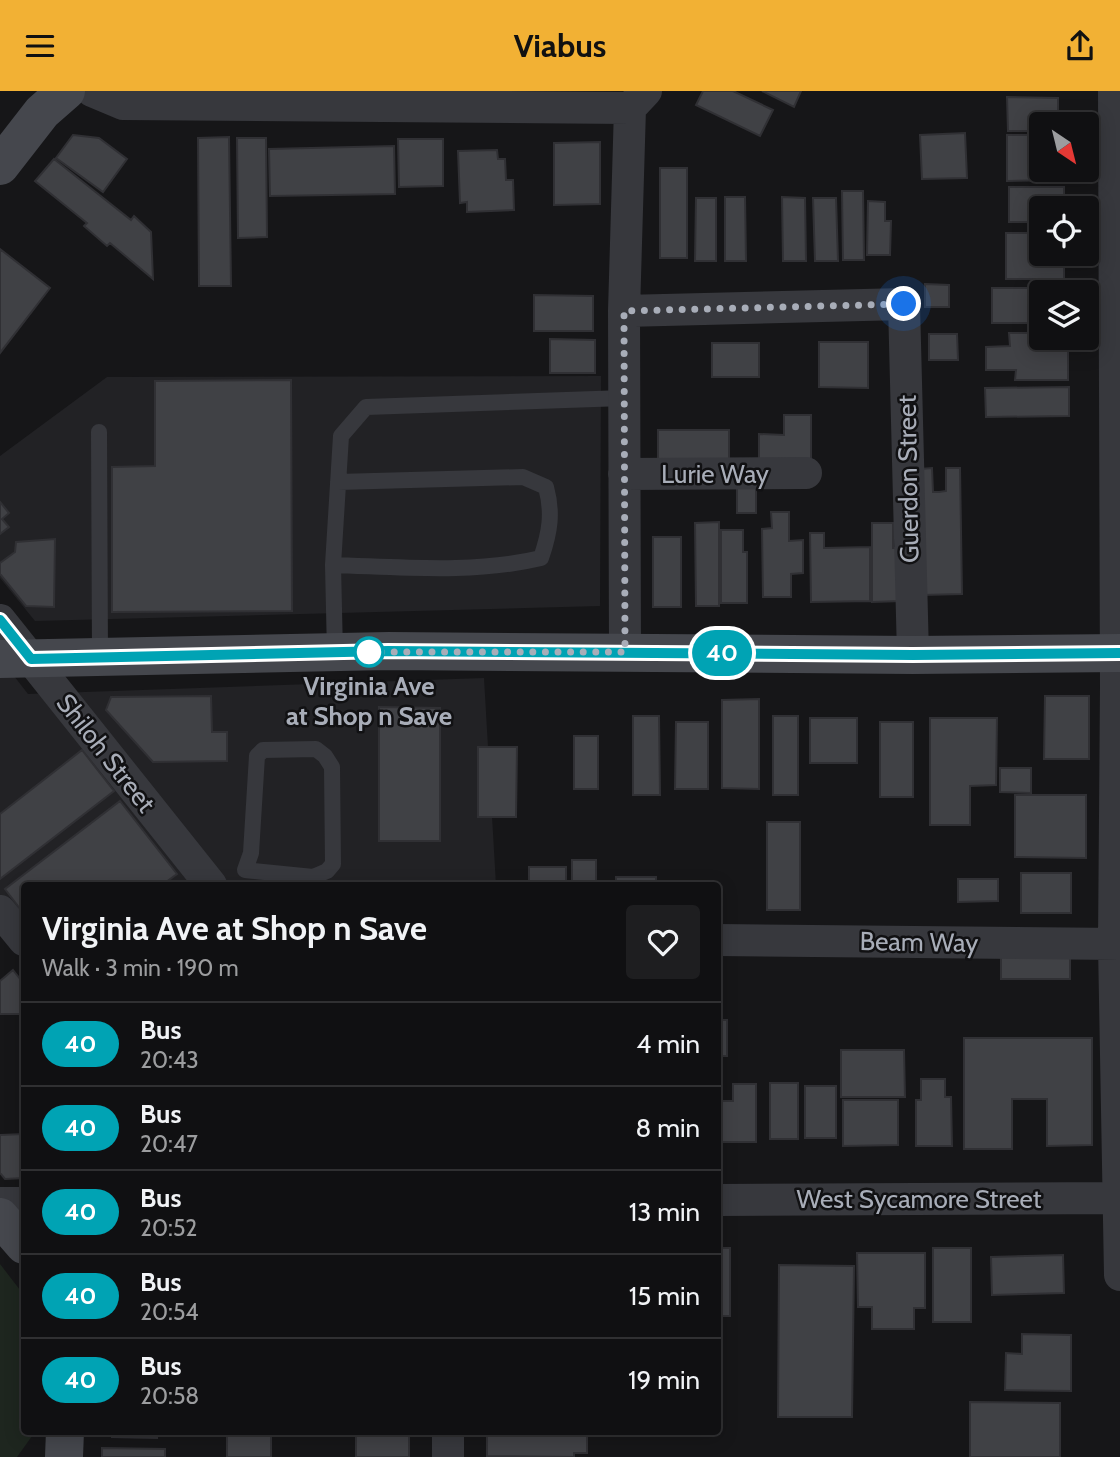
<!DOCTYPE html>
<meta charset="utf-8">
<style>
:root{--surface:#101012;--page:#1e1e20;--text:#f1f3f6;--muted:#9c9d9f;--line:#303032;--accent:#f2b134}
body{margin:0;font-family:Cabin,sans-serif;background:var(--page);color:var(--text);height:100vh;display:flex;flex-direction:column;font-size:26px;white-space:nowrap}
*{box-sizing:border-box;margin:0}
p{font-size:23px;color:var(--muted)}
.icon{flex:none;width:38px;height:38px;fill:none;stroke:currentColor;stroke-width:2;stroke-linecap:round;stroke-linejoin:round}
.map{position:relative;flex:1;overflow:hidden}
.details{position:absolute;left:21px;top:791px;width:700px;height:553px;display:flex;flex-direction:column;background:var(--surface);border-radius:7px;box-shadow:0 4px 18px #0003,0 0 0 2px var(--line)}
.details>*{flex:none}
.badge{padding:0 14px;border-radius:23px;font-size:24px;line-height:46px}
.needle{width:46px;rotate:145deg}
.controls{position:absolute;left:1029px;top:21px;display:grid;gap:14px}
.controls a{display:grid;place-items:center;width:70px;height:70px;border-radius:7px;background:var(--surface);box-shadow:0 4px 18px #0003,0 0 0 2px var(--line);font-size:35px}
.you{position:absolute;width:35px;height:35px;margin:-18px;border:5px solid #fff;border-radius:50%;background:#1a73e8;box-shadow:0 0 0 10px #1a73e833}
.map>.badge{position:absolute;translate:-50% -50%;box-shadow:0 0 0 4px #fff}
.round{display:grid;place-items:center;flex:none;width:74px;height:74px;border-radius:7px;background:var(--page)}
.summary{display:flex;align-items:center;justify-content:space-between;height:119px;padding:0 21px}
h1{font-size:33px;font-weight:700;line-height:52px}
ul{padding:0;list-style:none}
li{display:flex;align-items:center;gap:21px;height:84px;padding:0 21px;border-top:2px solid var(--line)}
li div{flex:1}
li b{display:block;font-size:26px}
li em{font-style:normal}
li .badge{min-width:77px;font-weight:700;text-align:center}
header{display:flex;justify-content:space-between;align-items:center;height:91px;padding:0 21px;background:var(--accent);color:#111;font-size:32px;font-weight:700}
.map>svg:first-child{display:block}
</style>
<header><svg class="icon" aria-label="menu" viewBox="0 0 24 24"><path d="M4 6h16M4 12h16M4 18h16"/></svg>Viabus<svg class="icon" aria-label="share" viewBox="0 0 24 24"><path d="M12 15V3M7 8l5-5 5 5M5 13v7h14v-7"/></svg></header>
<div class="map">
<svg width="1120" height="1366" viewBox="0 0 1120 1366">
<rect width="100%" height="100%" fill="#161618"/>
<!-- built -->
<path fill="#222225" d="M601,285L600,515L35,530L0,487V365L107,286Z
M0,567L28,603L484,587L496,794H24V858L0,830Z"/>
<!-- green -->
<path fill="#1e261f" d="M0,1173L20,1199L19,1204L24,1213V1340L35,1341L17,1366H0Z"/>
<!-- building -->
<path fill="#404145" stroke="#303034" stroke-width="2" d="M703,0H733L773,19L760,45L696,14Z
M762,0H801L794,16Z
M1007,6L1058,7V33H1041V40H1008Z
M965,42L967,87L922,88L920,44Z
M73,44L99,47L127,68L103,101L56,67Z
M1007,44H1041V79H1060L1061,89L1007,90Z
M229,46L231,195H199L198,47Z
M237,47H266L267,146L238,147Z
M398,48H443V95L399,96Z
M600,51V113L554,114V52Z
M394,55L395,103L270,105L269,58Z
M497,59L498,68H505L506,89H513L514,119L467,121V111L460,112L458,60Z
M54,68L131,129L134,125L151,141L153,188L110,152L107,155L84,135L87,132L35,90Z
M660,77H687V167H660Z
M1009,96H1064V117H1041V131H1009Z
M842,100H863L864,169H843Z
M725,106H745L746,170H725Z
M782,106L805,107L806,170H783Z
M696,107H716V170H695Z
M813,107H836L838,170H815Z
M868,110L885,111V130H891L890,164H867Z
M1006,142H1041V163H1064V188H1006Z
M0,158L50,197L0,262Z
M925,193L949,194V216H925Z
M992,197H1065V201H1041V232H992Z
M534,204L593,205V240H534Z
M1009,242H1041V247H1068V289H1015L1016,279H986V256L1010,255Z
M929,243H957L958,269H929Z
M550,248L595,249V282H550Z
M819,251H868V297L819,296Z
M712,252H759V286H712Z
M291,289L292,520L112,521V376L155,375V290Z
M1069,296V325L986,326L985,297Z
M784,324H811V374L759,373V343L784,344Z
M658,339H729V373H658Z
M932,377L933,401H939L946,400V377H960L962,503L922,504L920,378Z
M756,392V422H737V393Z
M0,411L9,422L2,428L9,436L0,443Z
M771,421H789V450L803,449V482L791,483V506H763L762,438L772,437Z
M719,431V515H696L695,432Z
M872,432H893V457H901V510L872,511Z
M721,439H743V461H747V512H721Z
M810,442H824V457L870,456V510L811,511Z
M653,446H681V516H653Z
M55,448L54,516L26,515L0,483V472L15,461L16,451Z
M211,605L212,641H227V670L153,671L106,619L111,606Z
M1045,605H1089V668H1044Z
M759,608V698L722,697V609Z
M379,616L440,617V750H379Z
M633,625H659L660,704H633Z
M773,625H798V704H773Z
M810,627H857V672H810Z
M930,627H997L996,694L970,695V734H930Z
M676,631H708V698H675Z
M880,631H913V706H880Z
M574,645H598V698H574Z
M478,656H517L516,726H478Z
M82,659L114,700L0,788V723Z
M1000,677H1031V702L1000,701Z
M1015,704H1086V767L1015,766Z
M120,710L177,783L162,794H24V823L5,798Z
M767,731H800V819H767Z
M572,769H596V794H572Z
M529,776H566V794H529Z
M1021,782H1071V822H1021Z
M616,786H656V794H616Z
M958,788H998V810L958,811Z
M1070,862V888H1001V863Z
M13,879L24,893V923H0V890Z
M718,929H727V965H718Z
M964,947H1092V1054L1047,1055V1008H1012V1058H964Z
M841,959H904L905,1006H841Z
M921,988H945V1006H951L952,1055H916V1009H921Z
M770,992H798V1048H770Z
M733,993H756V1051H718V1010H733Z
M805,995H836V1047H805Z
M843,1009H898V1054L843,1055Z
M24,1043V1087L5,1088L0,1082V1044Z
M718,1157H730V1225H718Z
M933,1157H971V1231H933Z
M857,1162H925V1217H914V1238H872V1216H858Z
M1063,1164L1064,1202L992,1204L991,1166Z
M779,1174L854,1175L852,1326H778Z
M1022,1243L1071,1244V1300L1005,1299L1006,1262L1022,1263Z
M970,1311L1060,1312V1366H970Z
M112,1340H157V1347L112,1346Z
M227,1340H271V1366H227Z
M356,1340H409V1366H356Z
M487,1340H587V1362H574V1366L487,1365Z
M102,1357L165,1358V1366H102Z"/>
<g fill="none" stroke-linecap="round" stroke-linejoin="round">
<!-- lane -->
<path stroke="#37383d" stroke-width="16" d="M99,341L100,566
M333,474C401,476 474,483 541,467C550,441 553,422 546,396L523,386L338,391
M335,562L333,474L341,345L366,316L624,307
M316,658L325,665L332,676L333,773L327,780L313,786L245,779L251,762L257,665L263,659Z"/>
<!-- street -->
<path stroke="#37383d" stroke-width="32" d="M92,0L123,13L630,17L646,0
M1114,0L1116,596L1114,853L1120,1184
M624,220L904,213L913,564
M624,383L806,382
M0,529L211,794
M625,561L624,220L630,17
M0,820L24,849
M718,849L1120,853
M718,1109L1120,1107
M0,1112H24
M448,1340V1366"/>
<!-- secondary -->
<path stroke="#45474d" stroke-width="38" d="M0,75L42,21L66,0
M0,568L389,560L913,564L1120,562
M0,1126L24,1154
M64,1366L65,1340"/>
</g>
<g fill="none" stroke-linecap="round" stroke-linejoin="round">
<!-- line casing -->
<g stroke="#fff" stroke-width="16">
<path id="line" d="M0,529L31,568L388,560L913,564L1120,562"/>
</g>
<!-- line -->
<use href="#line" stroke="#00a3b4" stroke-width="10"/>
<!-- walk -->
<path stroke="#a8adb8" stroke-width="7" stroke-dasharray="0 12.6" d="M369,561H625L624,220L904,213"/>
</g>
<!-- markers -->
<circle fill="#fff" stroke="#00a3b4" stroke-width="3.5" cx="369" cy="561" r="14"/>
<g text-anchor="middle" dominant-baseline="central" stroke-width="5" stroke-linejoin="round" paint-order="stroke">
<!-- street labels -->
<g font-size="26" fill="#a8adb8" stroke="#111113">
<text x="715" y="383">Lurie Way</text>
<text transform="translate(908 388) rotate(-91)">Guerdon Street</text>
<text transform="translate(106 662) rotate(52)">Shiloh Street</text>
<text transform="translate(919 851) rotate(1)">Beam Way</text>
<text x="919" y="1108">West Sycamore Street</text>
</g>
<!-- stop labels -->
<g font-size="26" font-weight="bold" fill="#a8adb8" stroke="#111113">
<text x="369" y="595">Virginia Ave<tspan x="369" dy="30">at Shop n Save</tspan></text>
</g>
</g>
</svg>
<div class="controls">
<a><svg class="needle" viewBox="-14 -14 28 28"><path d="M0-13l5 13h-10z" fill="#e53935"/><path d="M0 13l5-13h-10z" fill="#9c9d9f"/></svg></a>
<a><svg class="icon" aria-label="locate" viewBox="0 0 24 24"><circle cx="12" cy="12" r="6"/><path d="M12 2v4M12 18v4M2 12h4M18 12h4"/></svg></a>
<a><svg class="icon" aria-label="layers" viewBox="0 0 24 24"><path d="M12 4l9 5-9 5-9-5zM3 14l9 5 9-5"/></svg></a>
</div>
<div class="you" style="left:904px;top:213px"></div>
<b class="badge" style="left:722px;top:562px;background:#00a3b4;color:#fff">40</b>
<section class="details">
<div class="summary"><div><h1>Virginia Ave at Shop n Save</h1><p>Walk · 3 min · 190 m</p></div><a class="round"><svg class="icon" aria-label="heart" viewBox="0 0 24 24"><path d="M12 20l-8-8c-3-5 5-10 8-4 3-6 11-1 8 4z"/></svg></a></div>
<ul>
<li><span class="badge" style="background:#00a3b4;color:#fff">40</span><div><b>Bus</b><p>20:43</p></div><em>4 min</em></li>
<li><span class="badge" style="background:#00a3b4;color:#fff">40</span><div><b>Bus</b><p>20:47</p></div><em>8 min</em></li>
<li><span class="badge" style="background:#00a3b4;color:#fff">40</span><div><b>Bus</b><p>20:52</p></div><em>13 min</em></li>
<li><span class="badge" style="background:#00a3b4;color:#fff">40</span><div><b>Bus</b><p>20:54</p></div><em>15 min</em></li>
<li><span class="badge" style="background:#00a3b4;color:#fff">40</span><div><b>Bus</b><p>20:58</p></div><em>19 min</em></li>
</ul>
</section>
</div>
